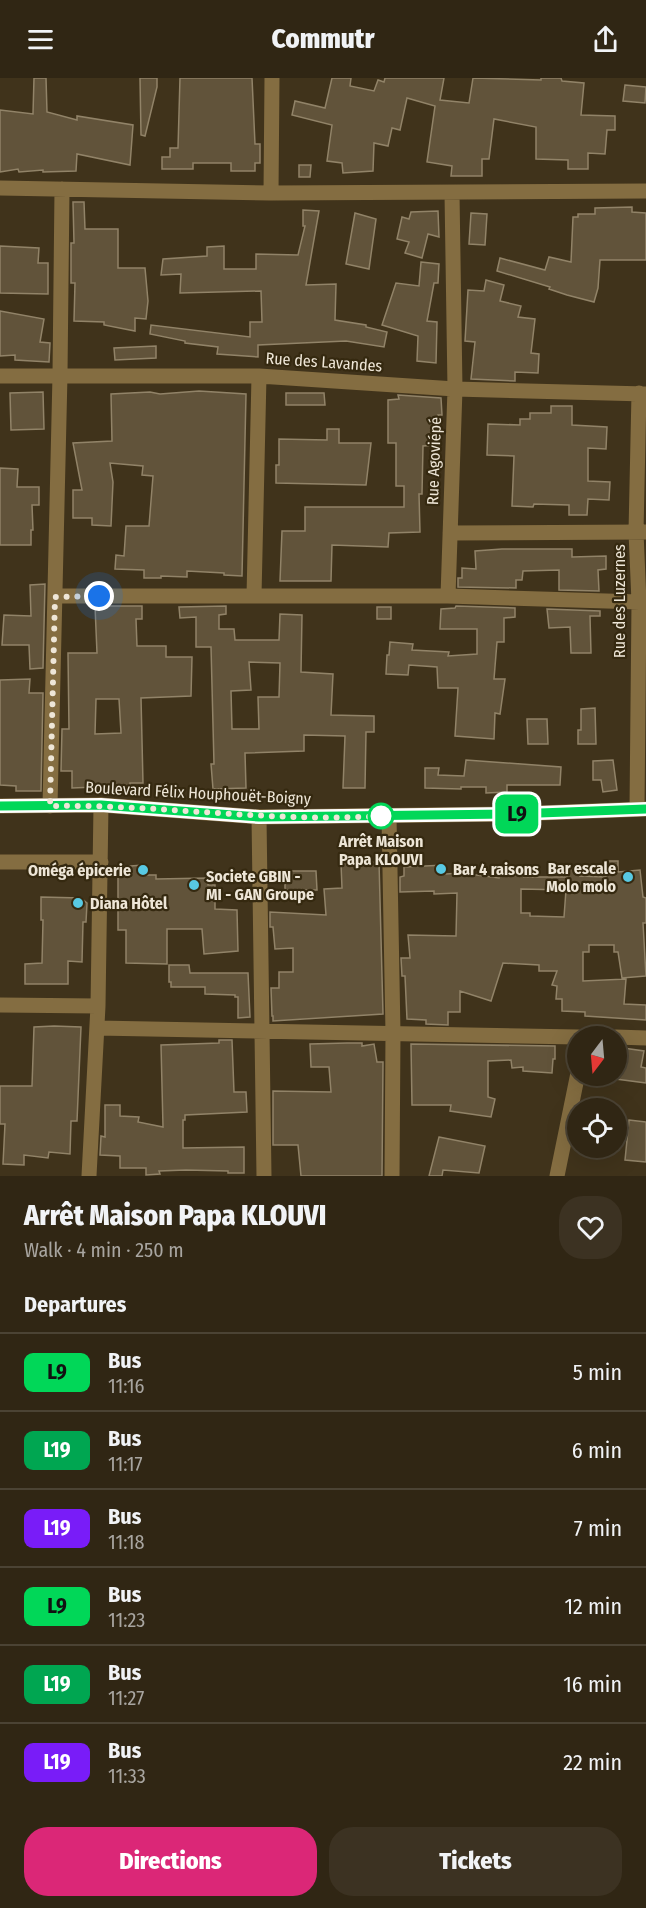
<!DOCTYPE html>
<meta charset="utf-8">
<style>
:root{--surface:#302614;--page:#3c3222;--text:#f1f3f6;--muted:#a8a5a0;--line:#4b4334;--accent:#db2777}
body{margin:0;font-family:"Fira Sans Condensed",sans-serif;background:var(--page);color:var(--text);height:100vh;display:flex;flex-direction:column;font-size:22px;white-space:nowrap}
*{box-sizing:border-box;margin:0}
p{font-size:20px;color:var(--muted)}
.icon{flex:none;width:33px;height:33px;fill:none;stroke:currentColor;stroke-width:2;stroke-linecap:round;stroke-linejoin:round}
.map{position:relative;height:1098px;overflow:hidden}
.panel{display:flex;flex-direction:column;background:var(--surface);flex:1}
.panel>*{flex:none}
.badge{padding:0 12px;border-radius:9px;font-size:21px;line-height:39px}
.needle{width:39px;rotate:196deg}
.tools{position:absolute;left:567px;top:948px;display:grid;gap:12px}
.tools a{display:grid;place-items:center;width:60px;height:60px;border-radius:50%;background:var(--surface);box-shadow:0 6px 24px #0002,0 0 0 2px var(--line);font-size:30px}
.you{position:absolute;width:30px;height:30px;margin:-15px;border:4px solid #fff;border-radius:50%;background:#1a73e8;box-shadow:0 0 0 9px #1a73e833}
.map>.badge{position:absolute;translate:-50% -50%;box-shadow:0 0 0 3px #fff}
h2{padding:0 24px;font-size:22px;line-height:54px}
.round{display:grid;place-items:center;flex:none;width:63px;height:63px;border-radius:24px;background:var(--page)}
.headline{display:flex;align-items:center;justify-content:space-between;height:102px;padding:0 24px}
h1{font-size:28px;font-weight:800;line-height:45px}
.primary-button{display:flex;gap:12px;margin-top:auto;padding:12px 24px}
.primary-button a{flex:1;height:69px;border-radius:24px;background:var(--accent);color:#fff;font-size:24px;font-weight:800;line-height:69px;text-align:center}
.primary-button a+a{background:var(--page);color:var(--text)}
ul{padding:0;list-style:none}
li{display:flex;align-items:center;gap:18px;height:78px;padding:0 24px;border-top:2px solid var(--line)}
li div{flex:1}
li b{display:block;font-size:22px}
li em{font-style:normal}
li .badge{min-width:66px;font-weight:700;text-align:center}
header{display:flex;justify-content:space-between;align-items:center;height:78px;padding:0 24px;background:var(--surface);font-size:27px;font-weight:800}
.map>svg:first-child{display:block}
</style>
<header><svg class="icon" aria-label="menu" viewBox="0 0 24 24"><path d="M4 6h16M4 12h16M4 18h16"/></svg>Commutr<svg class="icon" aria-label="share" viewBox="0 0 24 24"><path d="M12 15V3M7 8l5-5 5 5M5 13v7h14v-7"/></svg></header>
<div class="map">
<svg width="646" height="1098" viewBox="0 0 646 1098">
<rect width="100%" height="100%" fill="#40331b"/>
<!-- building -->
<path fill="#61533a" stroke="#918368" stroke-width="1.5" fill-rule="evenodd" d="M34,0H46L47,34L77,42V38L133,47L130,87L77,76L76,93L43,94V92L19,94L18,91L0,94V32L33,36Z
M140,0H157V9L145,58L141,57Z
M180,0H252L255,66H260V85H255V93H231V85H193V91H162V79H170V70H178Z
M332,0H351L350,8L374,13L378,2L384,4L385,0H444L440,22L469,25L473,0L541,2V0H561L562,3L584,5L581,37L615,38V52H607L605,76L588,75V91H568V82L536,81V49L494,41L489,81H482V98H451L452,88L427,84L435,28L407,20L400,52L392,50L388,68L374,65L373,93L343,95L342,85L327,83L332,47L292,37L295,23L325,30Z
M625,7L646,9L645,25L623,23Z
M299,87H311L310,99H299Z
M73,124H84L85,151H118V190H145L148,223L146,241L135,240V253L104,247V244L74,243L75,205H71V165H74Z
M632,129V134L646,135V182H600L598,210L594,224L567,217L549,211L550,209L497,193L500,180L545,192L549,179L571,184L573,139H578V136H595V130Z
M303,132L319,133L306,207L336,206L335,242L366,247V249L387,254L384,269L346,263L258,267V279L217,276L218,269L185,265V263L150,256L151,247L250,259V244H262L261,213L180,215L181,196L161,197L163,181L207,178V169L224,168V191H256V176L298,177L305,148H303Z
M438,133L439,159L428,156L422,180L405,175L409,164L397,161L402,139L409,141L411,134Z
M355,135L376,141L369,191L346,186Z
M471,135L487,136L485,167L469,166Z
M0,168L39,170L38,185H48V216L0,215Z
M421,184L439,186L438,205H434L427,243L437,244L436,285L417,283L418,258L382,247L396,205L419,208Z
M486,202L504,207L500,223L521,228L518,239L535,241L531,275L539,276L538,295L515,294V303L471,301L475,264L465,263L468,212L484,213Z
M0,233L44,241L40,264L50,265L49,284L15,282V277L0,278Z
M156,268V280L115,282L114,270Z
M199,313L246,316L242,498L224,497V495L187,493V499L161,498V500H144V492L115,491L116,477L124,478L126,448H149L153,398L142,397L143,388L110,385L113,404L111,448L92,447V440H73V412H82L73,365L112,363L111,316L150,314L160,316Z
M43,314L44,351L11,352L10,315Z
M286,315H324L325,327H286Z
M398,317L441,320L442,337H438L439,348H436L437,367L423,368L422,416H419L420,454L389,455L388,469L332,467L331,503H280L282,453H305V429H404V408H396V365H388V322L399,321Z
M551,328H572V347L607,349L606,371L588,370V403L610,404L609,422L588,421L587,437H569V427L534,426L533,429L512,428L514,378L487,377L488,346L520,347V341H530V335H551Z
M327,351H339V365H371L366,407L276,405V387H279V361L327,362Z
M0,390L18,391L17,409H39V427H32L33,452H31V467H0Z
M502,471H572V479L606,478V491L598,492L599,513L559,512V492L523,493L522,502H516V510L458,509V500H462V490L476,491L475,473Z
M45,506L43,590L30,591L29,567H2L4,537L31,538L30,507Z
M95,528H142V541H136L137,568H166V579H192L191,618L141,620L143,705H130V712L96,709L72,710V693H61L62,651H69L68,575H97ZM96,621H119L121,655L95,656Z
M226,528V536L219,537V551H234L235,562H279L280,536L302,537L301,594L333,596L331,637L374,638V654H366L365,710H343L345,658L304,657V673L245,675L246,710L213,711L211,686H214L211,569H196V539L180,540L179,529ZM249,584L280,585L279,619H258L259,651H232L231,613L251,612Z
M456,528L515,530V539L504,540V564H497L494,601H505L500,636L495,635L494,661L455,658L458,610H438L437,589L409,587L408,597L386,596L387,577H389L390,564L413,566L412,572L449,574L448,578L477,576V551H440L441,531L455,530Z
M377,529H391V541H377Z
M547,531L600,533V538H590L591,575H571L570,549L549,550Z
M30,601L29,615H43L41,713H16V708L0,707V602Z
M595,630L596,666H578V652H581V631Z
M527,641H547L548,666H528Z
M466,682L561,689L560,707H507V714L486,715V709H461V711L425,710V690H439L438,697L464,698Z
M613,682L617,712L603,714L601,702H593V683Z
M606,783H618V794L640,792L643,819L646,820V845H643L646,898L622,900L618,874H614V867H589V874H583V903L626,901L624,926L646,927V942L585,938V934L562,933V921H556L557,908L552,907L557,893H539V887L503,885L491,923L460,913V934H448V947L426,946V942L407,941L405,898H402L401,880H410L408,857L456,858L457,815L434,816V813L400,814V799L404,798V789L445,787L446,796L461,795L499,800V798L524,797V799H567V790L581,791L580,798L606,799ZM521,811L566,812L564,839L530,838V835H521Z
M379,784L383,936L273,943V938H272L271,910H279V894H293V870L275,871L273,849H270V834L326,837L324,811L342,810L341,786Z
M143,787V797H156V801L208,800V807H215V831L237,832L238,873L204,876L202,851H167V886L126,885V852H118V789Z
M285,793H316L317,812H285Z
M41,819L81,820L87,825L86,844H83L82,884L68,883V906H25V886L42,885L43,842H41Z
M169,887H189L190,895H248L250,939L238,940V919H235V917L205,916V909H171V904H169Z
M54,948L81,949L77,1043H71L70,1076L49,1074L48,1080L24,1077V1087L3,1086L5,1046H0V1008H32L34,949Z
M219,962H232L234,1014H246L247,1034L185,1037V1042H183V1070L244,1069V1095H228V1093L186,1092L159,1093L160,1096L146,1097V1090H120V1078L100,1077L101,1058L105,1059V1027H120V1038L139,1039L138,1044L163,1049L161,967L219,965Z
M347,965H362V968L374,966L377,984H383L382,1098H301L298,1067H273V1013L331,1014L329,989H311L310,966Z
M411,966L555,968V981H553L552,995L523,993V989L512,990L511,982L488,983V1019L495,1021L491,1039L450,1033L451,1027H412Z
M616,969L644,973L641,989L646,990V1005L616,1001Z
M629,1042L646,1044V1084L625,1082Z
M439,1059L485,1068L479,1095L443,1092L442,1098H429Z"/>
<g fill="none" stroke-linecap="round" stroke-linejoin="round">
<!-- minor -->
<path stroke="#846d41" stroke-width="15" d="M0,110L271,115L646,113
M271,115L272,0
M0,298H259L455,311L646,316
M450,455L645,454
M55,518H448L639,524
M254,518L259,298
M448,518L455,311L452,115
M50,728L60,297L62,111
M637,731L639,524L636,454L639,315
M389,738L393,955L392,1098
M259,739L264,1098
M0,784H101
M0,927L98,928
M97,950L578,959
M616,959L646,960
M89,1098L98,928L101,727
M557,1098L578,995"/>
<!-- tertiary -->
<path stroke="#846d41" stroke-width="15" d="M0,728L101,727L259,739L513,736L646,731"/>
</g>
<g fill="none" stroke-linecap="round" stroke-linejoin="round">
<!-- line casing -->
<g stroke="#fff" stroke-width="14">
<path id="line" d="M0,728L101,727L259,739L513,736L646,731"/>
</g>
<!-- line -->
<use href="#line" stroke="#01d758" stroke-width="9"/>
<!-- walk -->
<path stroke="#eee6d7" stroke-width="6" stroke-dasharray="0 10.8" d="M99,518L55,519L50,728C160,726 270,745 381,738"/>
</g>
<!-- markers -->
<circle fill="#fff" stroke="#01d758" stroke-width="3" cx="381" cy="738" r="12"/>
<g fill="#58c9e3" stroke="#352910" stroke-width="2">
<circle cx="441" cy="791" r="6"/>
<circle cx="143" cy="792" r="6"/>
<circle cx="628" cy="799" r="6"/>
<circle cx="194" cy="807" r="6"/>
<circle cx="78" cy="825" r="6"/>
</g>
<g text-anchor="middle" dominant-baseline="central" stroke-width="4.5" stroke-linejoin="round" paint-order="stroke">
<!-- street labels -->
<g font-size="16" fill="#eee6d7" stroke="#352910">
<text transform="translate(324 284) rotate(4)">Rue des Lavandes</text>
<text transform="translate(434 383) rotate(-88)">Rue Agoviépé</text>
<text transform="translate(619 523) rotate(-90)">Rue des Luzernes</text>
<text transform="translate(198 715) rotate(3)">Boulevard Félix Houphouët-Boigny</text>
</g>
<!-- stop labels -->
<g font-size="16" font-weight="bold" fill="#eee6d7" stroke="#352910">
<text x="381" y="763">Arrêt Maison<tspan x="381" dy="18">Papa KLOUVI</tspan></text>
</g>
<!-- poi labels -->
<g font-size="16" font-weight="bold" fill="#eee6d7" stroke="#352910" text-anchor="start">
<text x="616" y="790" text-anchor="end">Bar escale<tspan x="616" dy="18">Molo molo</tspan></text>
<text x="453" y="791">Bar 4 raisons</text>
<text x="131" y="792" text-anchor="end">Oméga épicerie</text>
<text x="206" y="798">Societe GBIN -<tspan x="206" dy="18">MI - GAN Groupe</tspan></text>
<text x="90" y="825">Diana Hôtel</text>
</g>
</g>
</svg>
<div class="tools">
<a><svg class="needle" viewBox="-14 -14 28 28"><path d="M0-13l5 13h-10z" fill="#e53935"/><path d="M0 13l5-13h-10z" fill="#a8a5a0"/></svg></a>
<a><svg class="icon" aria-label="locate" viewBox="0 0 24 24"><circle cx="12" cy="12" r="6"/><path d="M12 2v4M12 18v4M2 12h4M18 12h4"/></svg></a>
</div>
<div class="you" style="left:99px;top:518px"></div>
<b class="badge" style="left:517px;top:736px;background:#01d758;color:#111">L9</b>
</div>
<section class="panel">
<div class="headline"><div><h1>Arrêt Maison Papa KLOUVI</h1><p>Walk · 4 min · 250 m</p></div><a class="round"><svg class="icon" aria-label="heart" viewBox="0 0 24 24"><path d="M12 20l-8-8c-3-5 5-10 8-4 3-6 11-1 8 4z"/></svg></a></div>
<h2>Departures</h2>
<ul>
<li><span class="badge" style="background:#01d758;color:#111">L9</span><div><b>Bus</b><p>11:16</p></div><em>5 min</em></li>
<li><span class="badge" style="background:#00a651;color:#fff">L19</span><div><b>Bus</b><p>11:17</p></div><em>6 min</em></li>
<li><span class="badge" style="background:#791cf8;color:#fff">L19</span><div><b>Bus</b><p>11:18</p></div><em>7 min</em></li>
<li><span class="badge" style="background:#01d758;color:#111">L9</span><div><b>Bus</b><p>11:23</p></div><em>12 min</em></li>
<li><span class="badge" style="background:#00a651;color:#fff">L19</span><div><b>Bus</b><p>11:27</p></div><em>16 min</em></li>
<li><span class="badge" style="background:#791cf8;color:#fff">L19</span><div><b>Bus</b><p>11:33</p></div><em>22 min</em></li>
</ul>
<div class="primary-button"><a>Directions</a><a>Tickets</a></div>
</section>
